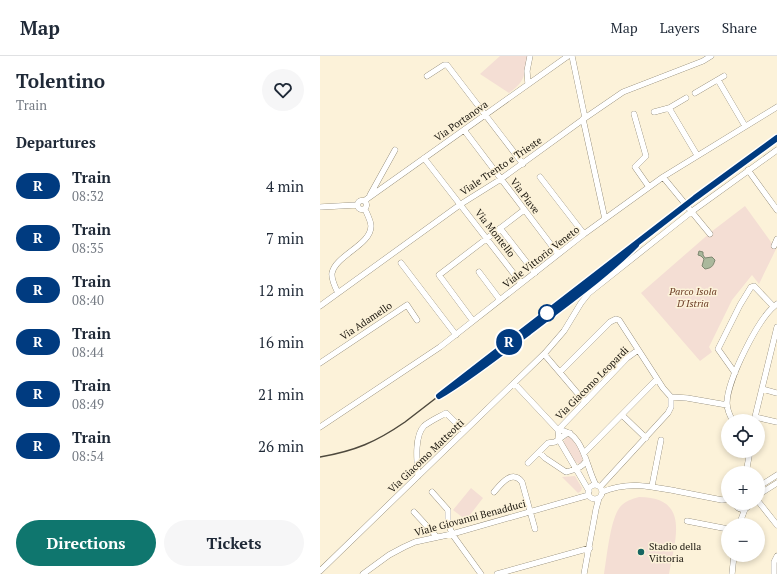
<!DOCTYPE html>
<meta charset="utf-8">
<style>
:root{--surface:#fff;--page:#f6f6f7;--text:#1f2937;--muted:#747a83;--line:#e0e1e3;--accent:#0f766e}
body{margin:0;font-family:"PT Serif",serif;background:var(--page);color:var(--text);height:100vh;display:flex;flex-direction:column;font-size:15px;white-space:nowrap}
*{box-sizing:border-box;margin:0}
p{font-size:13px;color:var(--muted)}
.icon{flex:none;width:22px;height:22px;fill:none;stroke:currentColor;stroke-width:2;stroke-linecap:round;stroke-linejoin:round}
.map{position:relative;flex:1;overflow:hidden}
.panel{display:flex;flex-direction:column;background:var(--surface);width:320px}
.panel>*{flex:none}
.badge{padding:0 8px;border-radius:13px;font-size:14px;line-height:26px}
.controls{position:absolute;left:401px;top:358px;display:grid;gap:8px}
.controls a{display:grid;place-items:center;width:44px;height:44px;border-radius:50%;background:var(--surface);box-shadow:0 2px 6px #0003;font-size:20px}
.map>.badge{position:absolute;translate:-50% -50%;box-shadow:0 0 0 2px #fff}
h2{padding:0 16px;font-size:15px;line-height:36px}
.round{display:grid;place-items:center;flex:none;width:42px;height:42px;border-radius:21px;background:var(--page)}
.headline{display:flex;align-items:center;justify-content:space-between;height:68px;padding:0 16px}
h1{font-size:19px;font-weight:700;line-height:30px}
.primary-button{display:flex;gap:8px;margin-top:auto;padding:8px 16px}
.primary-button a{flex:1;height:46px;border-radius:24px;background:var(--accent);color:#fff;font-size:16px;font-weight:700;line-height:46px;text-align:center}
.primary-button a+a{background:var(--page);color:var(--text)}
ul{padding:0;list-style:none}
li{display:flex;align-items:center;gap:12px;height:52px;padding:0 16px}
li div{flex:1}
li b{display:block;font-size:15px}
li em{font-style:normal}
li .badge{min-width:44px;font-weight:700;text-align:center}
header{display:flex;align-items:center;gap:24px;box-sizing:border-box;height:56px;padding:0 20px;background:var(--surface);border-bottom:1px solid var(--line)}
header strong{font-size:19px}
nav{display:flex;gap:22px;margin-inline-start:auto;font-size:14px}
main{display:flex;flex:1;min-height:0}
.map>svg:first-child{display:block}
</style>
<header>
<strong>Map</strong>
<nav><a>Map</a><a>Layers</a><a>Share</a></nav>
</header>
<main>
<section class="panel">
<div class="headline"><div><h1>Tolentino</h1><p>Train</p></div><a class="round"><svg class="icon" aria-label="heart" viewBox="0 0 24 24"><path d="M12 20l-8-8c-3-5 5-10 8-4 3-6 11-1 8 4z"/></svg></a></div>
<h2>Departures</h2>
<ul>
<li><span class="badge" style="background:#003b80;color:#fff">R</span><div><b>Train</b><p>08:32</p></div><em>4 min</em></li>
<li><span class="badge" style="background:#003b80;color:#fff">R</span><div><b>Train</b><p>08:35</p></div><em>7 min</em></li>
<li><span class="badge" style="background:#003b80;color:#fff">R</span><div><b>Train</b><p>08:40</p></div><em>12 min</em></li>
<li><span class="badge" style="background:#003b80;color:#fff">R</span><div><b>Train</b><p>08:44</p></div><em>16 min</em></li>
<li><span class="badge" style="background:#003b80;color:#fff">R</span><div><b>Train</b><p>08:49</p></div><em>21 min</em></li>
<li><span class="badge" style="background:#003b80;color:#fff">R</span><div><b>Train</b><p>08:54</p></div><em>26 min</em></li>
</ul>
<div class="primary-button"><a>Directions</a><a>Tickets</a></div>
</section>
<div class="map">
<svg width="457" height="518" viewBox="0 0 457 518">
<rect width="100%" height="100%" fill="#fcf2d9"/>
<!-- green -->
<path fill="#f4ded4" d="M180,0H208C204,19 206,25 189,37L160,18Z
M425,150L456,193L439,228L432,219L412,244L389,291L392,296L380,305L321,237L391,176Z
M249,380C256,387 264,397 262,407L259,408L254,405L243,386L247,381Z
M255,420L262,432L261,435L258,437L242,421Z
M151,432L163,442L146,464L133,454Z
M319,441C371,441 355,484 349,518H284C287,501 290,464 300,451C305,445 312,443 319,441Z"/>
<!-- water -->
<path fill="#aab89c" stroke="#7e8771" d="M379,195L383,196V199L385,202L392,201L395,204C393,211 391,212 385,213L382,210L384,203L381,200L378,199Z"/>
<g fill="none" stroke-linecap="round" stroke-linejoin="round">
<!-- minor casing -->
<g stroke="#786f59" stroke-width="6">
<path id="minor" d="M252,0L265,62
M107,20L124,9H127L203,108
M398,24L425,70
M208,28L207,15L210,0
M375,37L404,20
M349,52L377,99
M334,56L349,52L366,42
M314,58L326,100L315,111L329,131
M263,63L285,163
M144,74L238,198
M104,102L201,227
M428,114L457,154
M220,121L264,178
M343,121L390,178
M50,139L75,94
M37.5 149a4.5 4.5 0 1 1 9 0a4.5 4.5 0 1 1-9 0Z
M44,145L248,0
M0,151L37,149
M180,172L215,217
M454,190L457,183
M81,207L136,279
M159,216L180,244
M18,237C15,231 11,223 12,217C16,199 51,189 51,170C51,165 47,158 45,153
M0,250L141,148L181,123L265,62L303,36L383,5L391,0
M153,265L119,219L204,154
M224,298L265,346
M0,307L87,249L97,264
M240,316L290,266L296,263L299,264L343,332L351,341
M415,317L398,293L420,249L431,231L434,230L453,250
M194,327L238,374C264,375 266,412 276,429
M442,333L457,337
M351,341L367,342L407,349
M302,359L326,382
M435,361L457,366
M413,365C410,360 407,353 407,347C407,325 439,260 457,248
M434,365L457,271
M0,371L120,291L264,178L343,121L457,51
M238,374L307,302L318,294
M238,374L239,384L269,435
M219,396L225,402L246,416C254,414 262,412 266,405
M264,397L337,323
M208,407L228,387L235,386L246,378L250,377
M426,417L430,395
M98,420C97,406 94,380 104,370C110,365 119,361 126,357L144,375
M268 436a7 7 0 1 1 14 0a7 7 0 1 1-14 0Z
M332,430L341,384
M280,431L348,357L351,351V341
M438,431L457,419
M112,436L128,454V466L132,478L161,518
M174,436C181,428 192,413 202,426L215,473
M282,436C308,425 329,430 356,435C371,438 387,441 402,444L408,443
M438,439L457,427
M438,445L457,469
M414,447L418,452C423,455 428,453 430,447
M94,456L117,481
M367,465L408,473
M419,469L425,453
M0,515L225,297L244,275L261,247L269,237L371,156L457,94
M43,518L69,499L84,491L95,486L132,478L269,439
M177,518L270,492
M264,518L276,453L279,442
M412,518L414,499
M454,518V506L457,500"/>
</g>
<!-- minor -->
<use href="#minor" stroke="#fff" stroke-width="5.5"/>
<!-- rail -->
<path stroke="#4e493d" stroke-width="1.5" d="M0,401C35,395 56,386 85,366L375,142L457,82"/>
</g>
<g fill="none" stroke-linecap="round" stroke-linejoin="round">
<!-- line casing -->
<g stroke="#fff" stroke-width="9">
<path id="line" d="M316,189C284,221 245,248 209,276C179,298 151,321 119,340L375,142L457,82"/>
</g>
<!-- line -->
<use href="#line" stroke="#003b80" stroke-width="6"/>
</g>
<!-- markers -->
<circle fill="#fff" stroke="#003b80" stroke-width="2" cx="227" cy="257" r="8"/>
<circle fill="#166562" stroke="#fcf2d9" stroke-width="1.5" cx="321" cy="496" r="4"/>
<g text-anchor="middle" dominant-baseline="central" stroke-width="3" stroke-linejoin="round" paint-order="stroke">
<!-- street labels -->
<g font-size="10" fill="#18140c" stroke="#fcf2d9">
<text transform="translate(141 65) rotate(-35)">Via Portanova</text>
<text transform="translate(181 110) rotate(-34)">Viale Trento e Trieste</text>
<text transform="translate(205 140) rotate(53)">Via Piave</text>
<text transform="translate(175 177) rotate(52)">Via Montello</text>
<text transform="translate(221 201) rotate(-38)">Viale Vittorio Veneto</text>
<text transform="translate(46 265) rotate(-34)">Via Adamello</text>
<text transform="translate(272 327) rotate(-45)">Via Giacomo Leopardi</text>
<text transform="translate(106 400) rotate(-44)">Via Giacomo Matteotti</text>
<text transform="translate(150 462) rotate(-15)">Viale Giovanni Benadduci</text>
</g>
<!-- park labels -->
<g font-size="10" font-style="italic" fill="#6f412a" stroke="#fcf2d9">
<text x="373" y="235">Parco Isola<tspan x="373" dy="12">D'Istria</tspan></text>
</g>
<!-- poi labels -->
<g font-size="10" fill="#18140c" stroke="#fcf2d9" text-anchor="start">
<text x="329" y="490">Stadio della<tspan x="329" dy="12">Vittoria</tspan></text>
</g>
</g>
</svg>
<div class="controls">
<a><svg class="icon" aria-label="locate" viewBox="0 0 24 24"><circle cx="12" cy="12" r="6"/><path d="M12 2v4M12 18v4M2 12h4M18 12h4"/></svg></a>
<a>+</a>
<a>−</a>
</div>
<b class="badge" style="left:189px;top:286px;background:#003b80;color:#fff">R</b>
</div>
</main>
